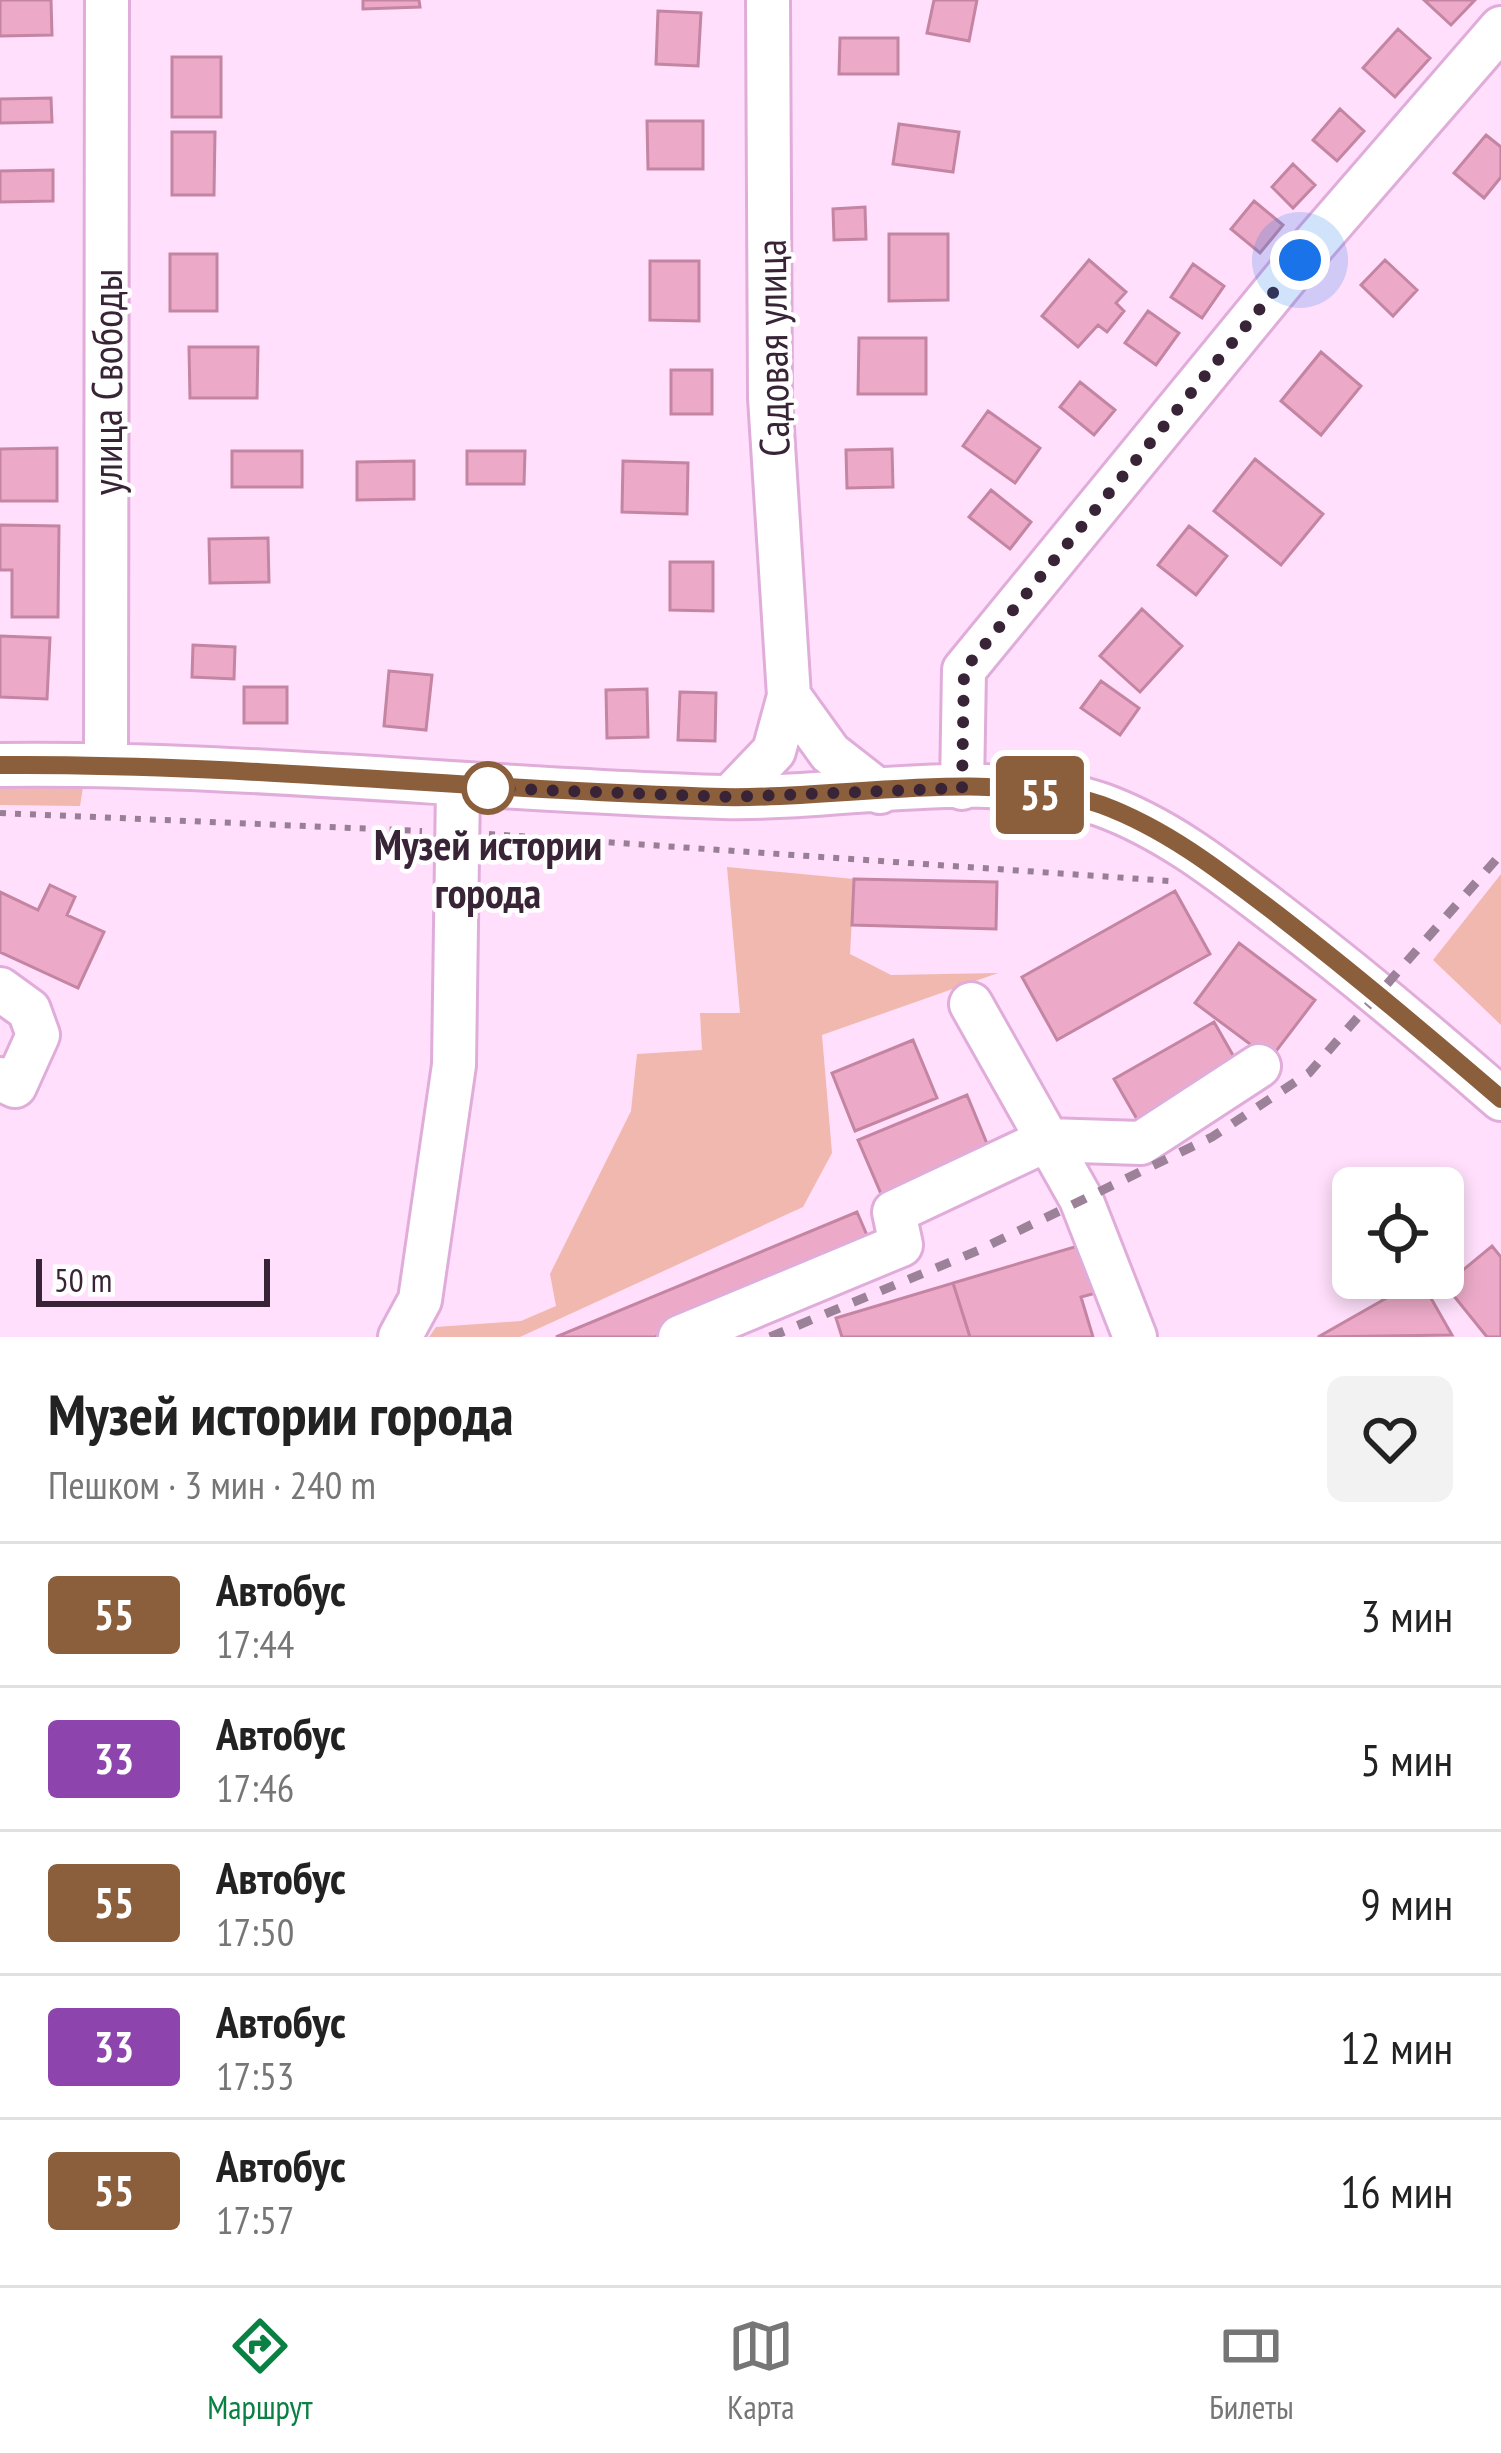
<!DOCTYPE html>
<html lang="ru">
<meta charset="utf-8">
<style>
:root{--surface:#fff;--page:#f2f2f2;--text:#222;--muted:#767676;--line:#e0e0e0;--accent:#0b8043}
body{margin:0;font-family:"PT Sans Narrow",sans-serif;background:var(--page);color:var(--text);height:100vh;display:flex;flex-direction:column;font-size:45px;white-space:nowrap}
*{box-sizing:border-box;margin:0}
p{font-size:39px;color:var(--muted)}
.icon{flex:none;width:66px;height:66px;fill:none;stroke:currentColor;stroke-width:2;stroke-linecap:round;stroke-linejoin:round}
.map{position:relative;height:1337px;overflow:hidden}
.drawer{display:flex;flex-direction:column;background:var(--surface);flex:1}
.drawer>*{flex:none}
.badge{padding:0 24px;border-radius:9px;font-size:42px;line-height:78px}
.controls{position:absolute;left:1332px;top:1167px;display:grid;gap:24px}
.controls a{display:grid;place-items:center;width:132px;height:132px;border-radius:18px;background:var(--surface);box-shadow:0 6px 18px #0003;font-size:60px}
.scale{position:absolute;left:36px;bottom:30px;width:234px;box-sizing:border-box;padding-left:12px;border:6px solid #382436;border-top:0;font-size:33px;line-height:42px;white-space:nowrap;color:#382436;-webkit-text-stroke:9px #fff;paint-order:stroke}
.you{position:absolute;width:60px;height:60px;margin:-30px;border:9px solid #fff;border-radius:50%;background:#1a73e8;box-shadow:0 0 0 18px #1a73e833}
.map>.badge{position:absolute;translate:-50% -50%;box-shadow:0 0 0 6px #fff}
.round{display:grid;place-items:center;flex:none;width:126px;height:126px;border-radius:18px;background:var(--page)}
.headline{display:flex;align-items:center;justify-content:space-between;height:204px;padding:0 48px}
h1{font-size:57px;font-weight:800;line-height:90px}
ul{padding:0;list-style:none}
li{display:flex;align-items:center;gap:36px;height:144px;padding:0 48px;border-top:3px solid var(--line)}
li div{flex:1}
li b{display:block;font-size:45px}
li em{font-style:normal}
li .badge{min-width:132px;font-weight:700;text-align:center}
.tabs{display:flex;justify-content:space-around;align-items:center;height:168px;border-top:3px solid var(--line);background:var(--surface);font-size:33px;color:var(--muted)}
.tabs a{display:grid;justify-items:center;gap:6px}
.tabs .on{color:var(--accent)}
.map>svg:first-child{display:block}
</style>
<div class="map">
<svg width="1501" height="1337" viewBox="0 0 1501 1337">
<rect width="100%" height="100%" fill="#ffdffb"/>
<!-- green -->
<path fill="#f0b8ae" d="M0,784L83,787L80,806L0,805Z
M727,867L854,879L850,954L891,975L998,973L822,1035L832,1153L803,1207L520,1337H429L436,1327L521,1321L556,1306L550,1274L631,1111L637,1054L702,1050L700,1013H740Z
M1501,874V1025L1433,960Z"/>
<!-- building -->
<path fill="#ecaac8" stroke="#c485a2" stroke-width="3" d="M0,0H51L52,35L0,36Z
M363,0H419L420,7L363,9Z
M934,0H977L969,41L927,33Z
M1424,0H1475L1451,25Z
M658,11L701,13L698,66L656,64Z
M1398,29L1430,58L1395,97L1363,68Z
M840,38H898V74H839Z
M172,57H221V117H172Z
M51,98L52,122L0,123V99Z
M1340,109L1364,131L1337,161L1313,140Z
M647,121H703V169H648Z
M899,124L959,132L953,172L893,164Z
M172,132H215L214,195H172Z
M1486,135L1501,147V177L1484,198L1454,173Z
M1293,164L1315,185L1293,208L1272,187Z
M53,170V201L0,202V171Z
M1254,201L1283,225L1260,253L1231,229Z
M865,207L866,239L834,240L833,209Z
M889,234H948V300L889,301Z
M170,254H217V311H170Z
M1089,260L1126,292L1116,303L1124,311L1107,332L1098,325L1078,347L1042,316Z
M1385,260L1417,290L1393,316L1361,285Z
M650,261H699V321L650,320Z
M1193,264L1224,286L1202,318L1171,297Z
M1148,311L1179,333L1156,365L1125,343Z
M859,338H926V394H858Z
M189,347H258L257,398H190Z
M1321,352L1361,386L1321,435L1281,401Z
M671,370H712V414H671Z
M1080,382L1115,410L1094,435L1060,407Z
M988,411L1040,448L1015,483L963,446Z
M57,448V501H0V449Z
M892,449L893,487L847,488L846,450Z
M232,451H302V487H232Z
M467,451H525L524,484H467Z
M1255,459L1323,514L1281,565L1214,511Z
M414,461V499L357,500V462Z
M623,461L688,463L687,514L622,512Z
M991,490L1031,522L1010,549L969,517Z
M0,525L59,526L58,617H12V570H0Z
M1189,526L1227,556L1196,595L1158,565Z
M268,538L269,582L210,583L209,539Z
M670,562H713V611L670,610Z
M1142,609L1182,646L1140,692L1100,656Z
M0,636L50,638L47,699L0,697Z
M193,645L235,647L234,679L192,677Z
M389,671L432,675L426,730L384,726Z
M1101,681L1139,708L1120,735L1081,708Z
M244,687H287V723H244Z
M647,689L648,737L607,738L606,690Z
M680,692L716,693L715,741L678,740Z
M854,879L997,882L996,929L852,925Z
M50,885L75,897L67,915L104,932L78,988L0,952V892L38,910Z
M1175,891L1210,954L1057,1040L1022,977Z
M1239,943L1315,1000L1270,1059L1195,1003Z
M1214,1022L1242,1071L1142,1128L1114,1079Z
M913,1040L937,1098L855,1131L832,1073Z
M967,1095L990,1151L882,1196L858,1140Z
M857,1212L872,1247L655,1337H556Z
M1081,1245L1096,1293L1081,1297L1093,1337H970L953,1283Z
M1492,1246L1501,1257V1337H1487L1445,1285Z
M1420,1279L1452,1335L1318,1337Z
M953,1283L970,1337H842L836,1318Z"/>
<g fill="none" stroke-linecap="round" stroke-linejoin="round">
<!-- minor casing -->
<g stroke="#e0addb" stroke-width="48">
<path id="minor" d="M789,696L830,753L880,792
M106,763L107,0
M0,765C241,762 482,790 723,797C842,800 988,765 1102,805C1168,829 1223,873 1278,915C1355,974 1428,1035 1501,1099
M962,788L964,670L1300,260L1501,28
M730,797L774,751L789,696L770,398L768,0
M0,989L29,1010L38,1035L15,1086L0,1079
M971,1004L1081,1199L1135,1337
M400,1337L420,1300L454,1065L458,787
M680,1337L901,1245L894,1212L1047,1140L1141,1143L1259,1066"/>
</g>
<!-- path -->
<path stroke="#997f96" stroke-width="6" stroke-dasharray="6 9" stroke-linecap="butt" d="M0,813L422,831
M489,834L1170,881"/>
<!-- minor -->
<use href="#minor" stroke="#fff" stroke-width="42"/>
<!-- rail -->
<path stroke="#9c8299" stroke-width="9" stroke-dasharray="15 15" stroke-linecap="butt" d="M770,1337L979,1250L1212,1137L1309,1073L1501,854"/>
</g>
<g fill="none" stroke-linecap="round" stroke-linejoin="round">
<!-- line casing -->
<g stroke="#fff" stroke-width="27">
<path id="line" d="M0,765C241,763 482,791 723,797C839,800 992,767 1102,805C1167,829 1223,873 1278,915C1354,974 1428,1036 1501,1099"/>
</g>
<!-- line -->
<use href="#line" stroke="#8b5e3c" stroke-width="18"/>
<!-- walk -->
<path stroke="#382436" stroke-width="12" stroke-dasharray="0 21.6" d="M488,788L730,797L962,788L964,670L1300,260"/>
</g>
<!-- markers -->
<circle fill="#fff" stroke="#8b5e3c" stroke-width="6" cx="488" cy="788" r="24"/>
<g text-anchor="middle" dominant-baseline="central" stroke-width="9" stroke-linejoin="round" paint-order="stroke">
<!-- street labels -->
<g font-size="42" fill="#382436" stroke="#fff">
<text transform="translate(772 348) rotate(-91)">Садовая улица</text>
<text transform="translate(106 382) rotate(-90)">улица Свободы</text>
</g>
<!-- stop labels -->
<g font-size="42" font-weight="bold" fill="#382436" stroke="#fff">
<text x="488" y="844">Музей истории<tspan x="488" dy="48">города</tspan></text>
</g>
</g>
</svg>
<div class="controls">
<a><svg class="icon" aria-label="locate" viewBox="0 0 24 24"><circle cx="12" cy="12" r="6"/><path d="M12 2v4M12 18v4M2 12h4M18 12h4"/></svg></a>
</div>
<div class="scale">50 m</div>
<div class="you" style="left:1300px;top:260px"></div>
<b class="badge" style="left:1040px;top:795px;background:#8b5e3c;color:#fff">55</b>
</div>
<section class="drawer">
<div class="headline"><div><h1>Музей истории города</h1><p>Пешком · 3 мин · 240 m</p></div><a class="round"><svg class="icon" aria-label="heart" viewBox="0 0 24 24"><path d="M12 20l-8-8c-3-5 5-10 8-4 3-6 11-1 8 4z"/></svg></a></div>
<ul>
<li><span class="badge" style="background:#8b5e3c;color:#fff">55</span><div><b>Автобус</b><p>17:44</p></div><em>3 мин</em></li>
<li><span class="badge" style="background:#8e44ad;color:#fff">33</span><div><b>Автобус</b><p>17:46</p></div><em>5 мин</em></li>
<li><span class="badge" style="background:#8b5e3c;color:#fff">55</span><div><b>Автобус</b><p>17:50</p></div><em>9 мин</em></li>
<li><span class="badge" style="background:#8e44ad;color:#fff">33</span><div><b>Автобус</b><p>17:53</p></div><em>12 мин</em></li>
<li><span class="badge" style="background:#8b5e3c;color:#fff">55</span><div><b>Автобус</b><p>17:57</p></div><em>16 мин</em></li>
</ul>
</section>
<nav class="tabs">
<a class="on"><svg class="icon" aria-label="directions" viewBox="0 0 24 24"><path d="M12 3l9 9-9 9-9-9zM9 14v-3h6M13 9l2 2-2 2"/></svg>Маршрут</a>
<a><svg class="icon" aria-label="map" viewBox="0 0 24 24"><path d="M3 6l6-2 6 2 6-2v14l-6 2-6-2-6 2zM9 4v14M15 6v14"/></svg>Карта</a>
<a><svg class="icon" aria-label="tickets" viewBox="0 0 24 24"><path d="M3 7h18v10H3zM15 7v10"/></svg>Билеты</a>
</nav>
